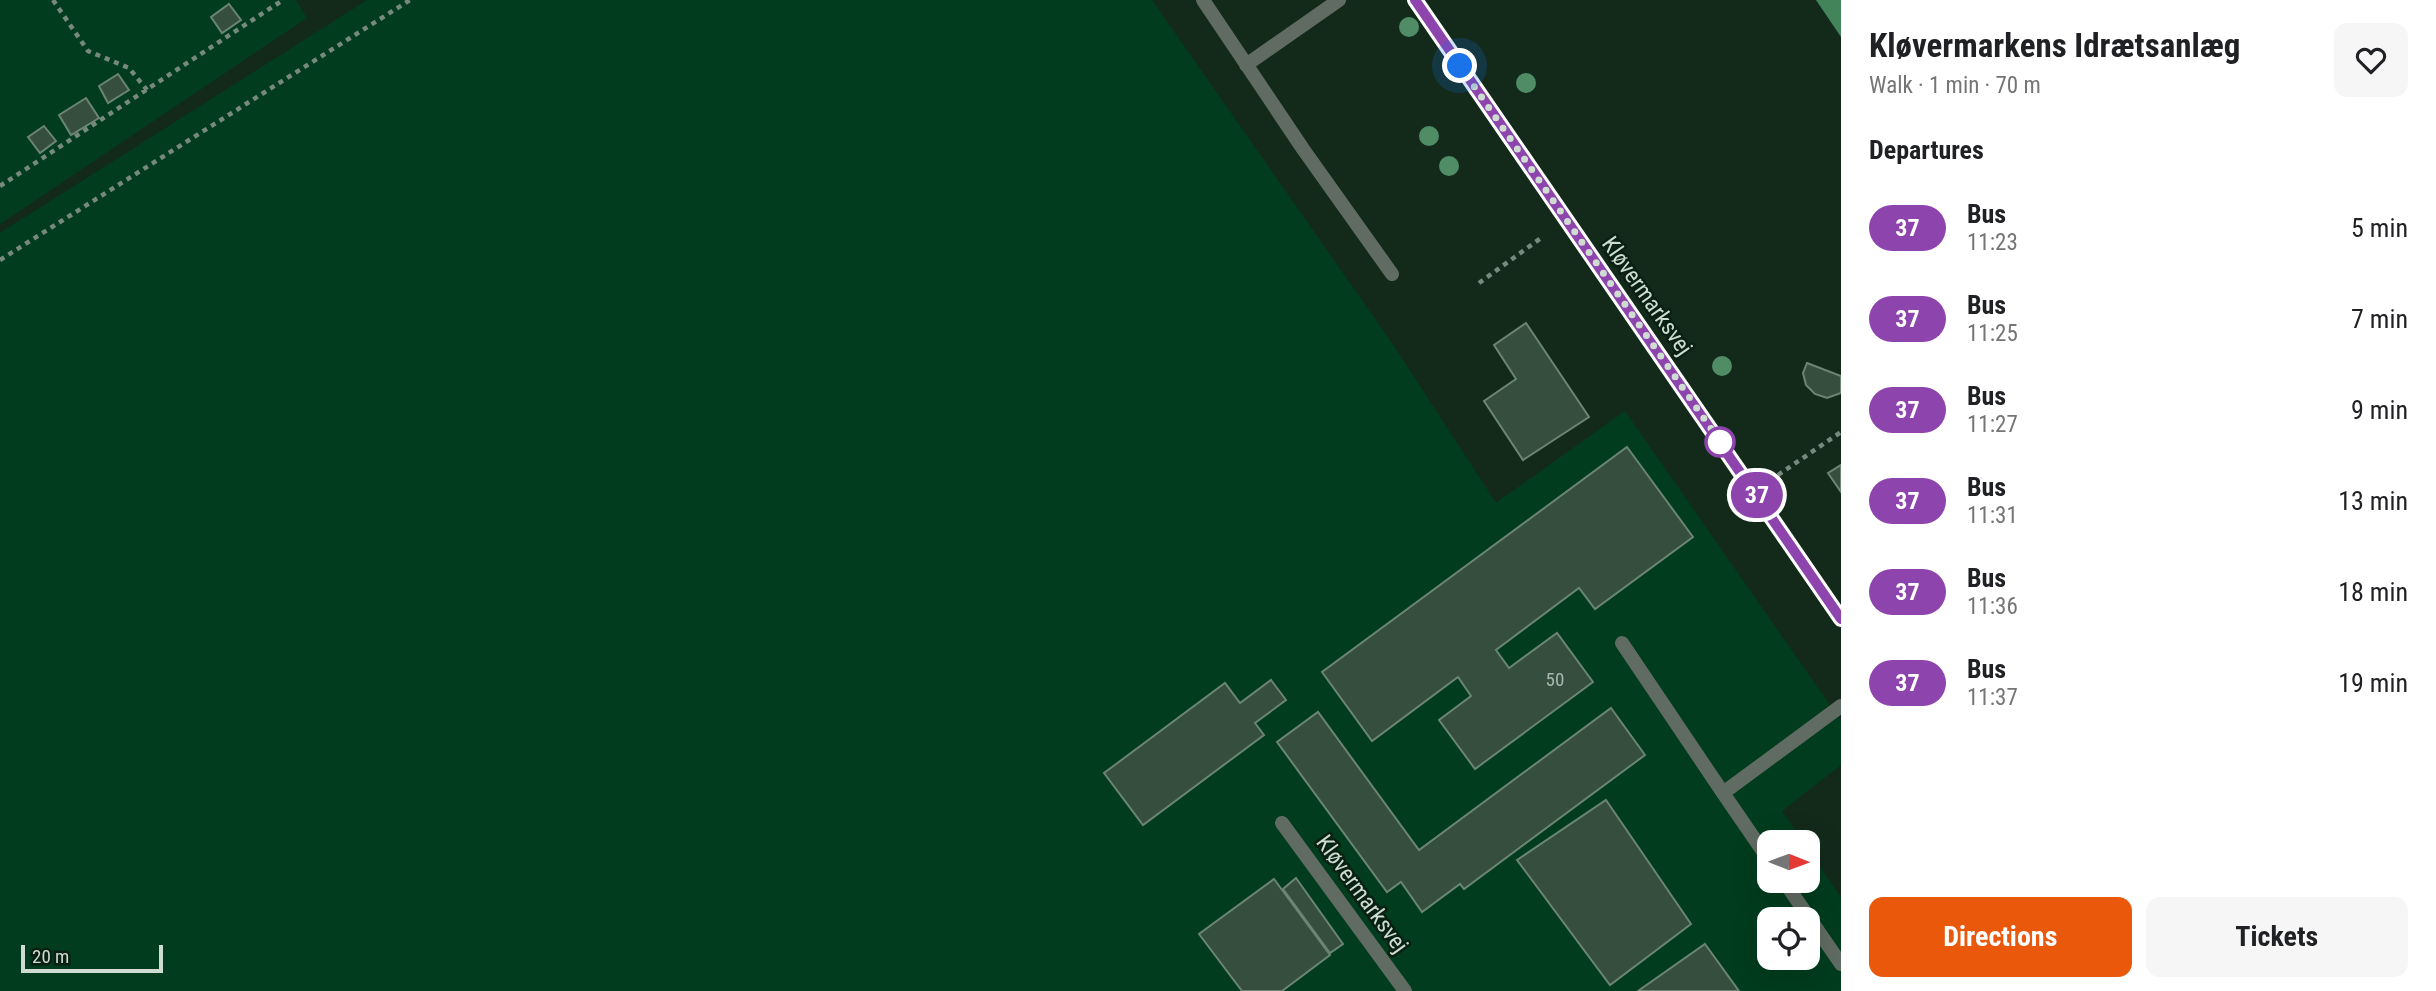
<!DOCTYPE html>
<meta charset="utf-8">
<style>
:root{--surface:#fff;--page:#f6f6f6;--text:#202124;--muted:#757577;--accent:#ea580c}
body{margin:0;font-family:"Roboto Condensed",sans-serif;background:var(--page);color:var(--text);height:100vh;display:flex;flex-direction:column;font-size:26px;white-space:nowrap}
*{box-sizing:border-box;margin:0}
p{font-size:23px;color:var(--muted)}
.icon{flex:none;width:38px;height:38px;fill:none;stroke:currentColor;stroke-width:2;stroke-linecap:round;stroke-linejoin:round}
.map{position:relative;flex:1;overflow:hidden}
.side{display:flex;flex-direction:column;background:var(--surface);width:595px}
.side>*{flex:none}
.badge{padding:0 14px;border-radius:23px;font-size:24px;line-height:46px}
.needle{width:46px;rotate:91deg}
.fabs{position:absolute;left:1757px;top:830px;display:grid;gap:14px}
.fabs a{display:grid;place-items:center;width:63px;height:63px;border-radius:14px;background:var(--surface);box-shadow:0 7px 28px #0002;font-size:35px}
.scale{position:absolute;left:21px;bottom:18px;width:142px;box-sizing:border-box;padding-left:7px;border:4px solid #cedcd1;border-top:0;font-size:19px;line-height:24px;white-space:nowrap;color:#cedcd1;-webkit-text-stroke:5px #092012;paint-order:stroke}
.you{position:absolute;width:35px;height:35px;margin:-18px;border:5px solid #fff;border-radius:50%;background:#1a73e8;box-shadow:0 0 0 10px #1a73e833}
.map>.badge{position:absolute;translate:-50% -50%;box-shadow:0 0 0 4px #fff}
h2{padding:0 28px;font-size:26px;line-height:63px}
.round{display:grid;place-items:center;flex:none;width:74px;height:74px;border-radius:14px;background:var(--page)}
.headline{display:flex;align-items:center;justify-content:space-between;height:119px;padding:0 28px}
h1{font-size:33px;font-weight:700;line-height:52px}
.primary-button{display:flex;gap:14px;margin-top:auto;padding:14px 28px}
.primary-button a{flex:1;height:80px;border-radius:14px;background:var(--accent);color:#fff;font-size:28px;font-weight:700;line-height:80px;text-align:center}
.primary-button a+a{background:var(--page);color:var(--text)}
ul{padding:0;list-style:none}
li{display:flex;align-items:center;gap:21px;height:91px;padding:0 28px}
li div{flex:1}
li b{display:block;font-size:26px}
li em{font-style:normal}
li .badge{min-width:77px;font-weight:700;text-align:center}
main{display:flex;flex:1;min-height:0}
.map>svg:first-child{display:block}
</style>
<main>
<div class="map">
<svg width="1841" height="991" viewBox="0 0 1841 991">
<rect width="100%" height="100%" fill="#132a1b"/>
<!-- green -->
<path fill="#013c1e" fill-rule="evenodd" d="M0,0H296L307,18L0,224Z
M367,0H1152L1396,349L1496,503L1625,411L1841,721V765L1782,811L1803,842H1769V880H1808V849L1841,897V991H0V233ZM1769,919H1808V957H1769Z"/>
<!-- water -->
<path fill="#44845b" d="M1816,0H1841V37Z"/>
<!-- building -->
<path fill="#354e3d" stroke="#6b8572" stroke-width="2" d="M229,4L241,20L222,33L211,17Z
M118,74L129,90L108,103L99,86Z
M86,98L99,118L71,135L59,115Z
M44,126L56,141L40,153L28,137Z
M1526,323L1589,417L1523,460L1484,401L1516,379L1494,345Z
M1807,363L1841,376V393L1827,398L1815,394L1806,385L1803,373Z
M1627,447L1693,537L1595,609L1579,588L1496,650L1509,668L1557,633L1593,682L1475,769L1439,720L1471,696L1458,677L1372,741L1322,672Z
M1841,465V492L1828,473Z
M1271,680L1286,700L1255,723L1264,735L1143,825L1104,773L1225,683L1240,703Z
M1611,708L1645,755L1464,889L1460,884L1422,912L1401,882L1387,892L1277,742L1318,712L1419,850Z
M1606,800L1691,924L1610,985L1517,860Z
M1296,878L1343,944L1330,953L1283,889Z
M1274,879L1330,955L1282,991H1242L1199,934Z
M1705,944L1739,991H1638Z"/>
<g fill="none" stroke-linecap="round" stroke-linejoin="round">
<!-- path -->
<path stroke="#77897c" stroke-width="4.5" stroke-dasharray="5 5" stroke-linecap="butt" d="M53,0L88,51L129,68L147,90
M0,186L283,0
M0,260L410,0
M1479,283L1541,238
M1778,475L1841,432"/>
<!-- service -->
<path stroke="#606b63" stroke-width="14" d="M1203,0L1303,149L1392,274
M1246,65L1339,0
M1622,643L1723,793
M1282,823L1405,991
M1769,860L1723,793L1841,706
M1783,880L1841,964"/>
<!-- tertiary -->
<path stroke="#606b63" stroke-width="14" d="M1415,0L1841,619"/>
</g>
<!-- trees -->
<g fill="#508c65">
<circle cx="1409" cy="27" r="10"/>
<circle cx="1526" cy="83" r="10"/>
<circle cx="1429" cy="136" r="10"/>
<circle cx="1449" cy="166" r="10"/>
<circle cx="1722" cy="366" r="10"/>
</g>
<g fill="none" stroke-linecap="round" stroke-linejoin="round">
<!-- line casing -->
<g stroke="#fff" stroke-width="16">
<path id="line" d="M1415,0L1841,619"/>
</g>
<!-- line -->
<use href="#line" stroke="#8e44ad" stroke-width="10"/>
<!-- walk -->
<path stroke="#cedcd1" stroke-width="7" stroke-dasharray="0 12.6" d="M1460,66L1723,446L1720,442"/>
</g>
<!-- markers -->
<circle fill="#fff" stroke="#8e44ad" stroke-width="3.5" cx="1720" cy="442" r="14"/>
<g text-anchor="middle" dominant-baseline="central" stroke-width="5" stroke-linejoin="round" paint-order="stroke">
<!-- number labels -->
<g font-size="19" fill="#a8b8ac">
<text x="1555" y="679">50</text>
</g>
<!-- street labels -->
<g font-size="23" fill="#cedcd1" stroke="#092012">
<text transform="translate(1647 296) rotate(55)">Kløvermarksvej</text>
<text transform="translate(1362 894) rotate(54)">Kløvermarksvej</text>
</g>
</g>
</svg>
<div class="fabs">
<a><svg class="needle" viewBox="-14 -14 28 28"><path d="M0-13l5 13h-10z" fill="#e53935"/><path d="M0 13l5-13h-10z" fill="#757577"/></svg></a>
<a><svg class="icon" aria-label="locate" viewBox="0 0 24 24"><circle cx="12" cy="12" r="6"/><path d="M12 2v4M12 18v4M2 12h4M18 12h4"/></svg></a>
</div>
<div class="scale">20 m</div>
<div class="you" style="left:1460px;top:66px"></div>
<b class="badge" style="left:1757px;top:495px;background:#8e44ad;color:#fff">37</b>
</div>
<section class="side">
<div class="headline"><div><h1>Kløvermarkens Idrætsanlæg</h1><p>Walk · 1 min · 70 m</p></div><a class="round"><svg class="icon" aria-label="heart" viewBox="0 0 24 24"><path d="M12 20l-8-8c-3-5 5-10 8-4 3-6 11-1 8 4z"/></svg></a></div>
<h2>Departures</h2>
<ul>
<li><span class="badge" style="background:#8e44ad;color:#fff">37</span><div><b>Bus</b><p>11:23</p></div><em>5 min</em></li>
<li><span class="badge" style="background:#8e44ad;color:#fff">37</span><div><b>Bus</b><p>11:25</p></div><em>7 min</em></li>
<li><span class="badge" style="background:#8e44ad;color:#fff">37</span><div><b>Bus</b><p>11:27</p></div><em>9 min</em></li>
<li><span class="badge" style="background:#8e44ad;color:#fff">37</span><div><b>Bus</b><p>11:31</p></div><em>13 min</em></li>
<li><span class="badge" style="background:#8e44ad;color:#fff">37</span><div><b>Bus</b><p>11:36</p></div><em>18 min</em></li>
<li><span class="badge" style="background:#8e44ad;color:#fff">37</span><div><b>Bus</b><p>11:37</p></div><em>19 min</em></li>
</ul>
<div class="primary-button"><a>Directions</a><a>Tickets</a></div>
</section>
</main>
